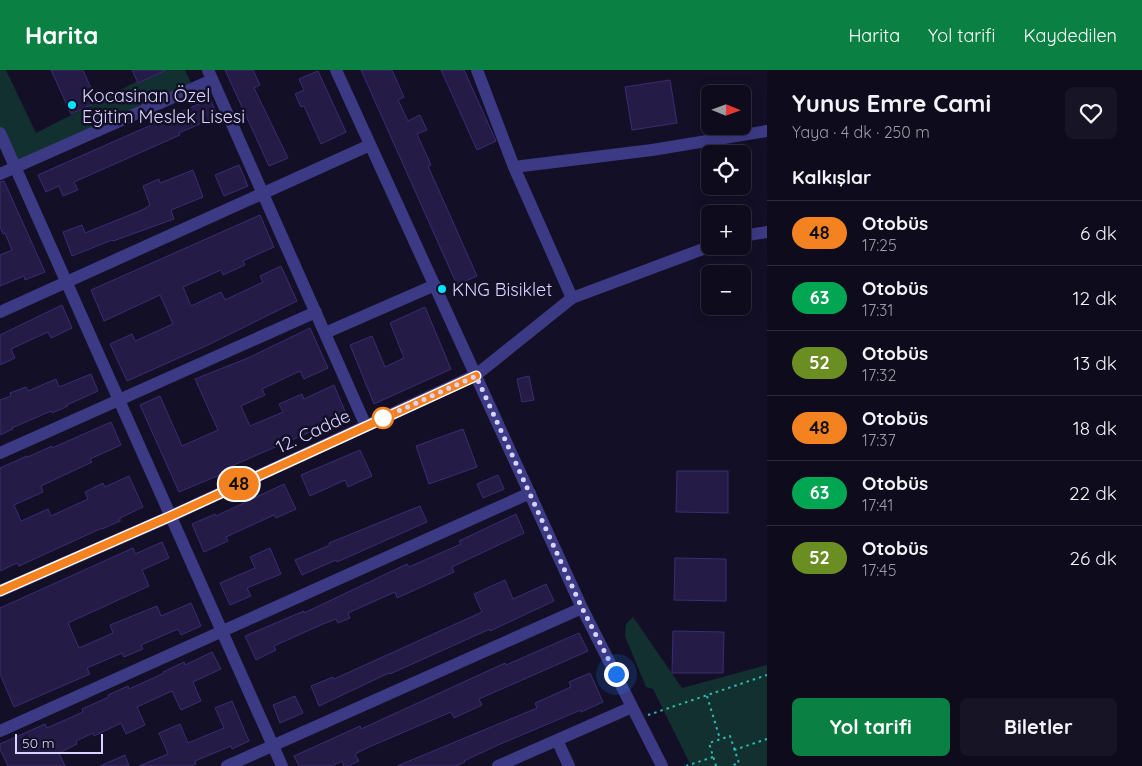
<!DOCTYPE html>
<html lang="tr">
<meta charset="utf-8">
<style>
:root{--surface:#0e0b1c;--page:#171425;--text:#f1f3f6;--muted:#9b9ba3;--line:#2e2b3b;--accent:#0b8043}
body{margin:0;font-family:Quicksand,sans-serif;background:var(--page);color:var(--text);height:100vh;display:flex;flex-direction:column;font-size:19px;white-space:nowrap}
*{box-sizing:border-box;margin:0}
p{font-size:16px;color:var(--muted)}
.icon{flex:none;width:28px;height:28px;fill:none;stroke:currentColor;stroke-width:2;stroke-linecap:round;stroke-linejoin:round}
.map{position:relative;flex:1;overflow:hidden}
.sheet{display:flex;flex-direction:column;background:var(--surface);width:375px}
.sheet>*{flex:none}
.badge{padding:0 10px;border-radius:16px;font-size:18px;line-height:32px}
.needle{width:32px;rotate:91deg}
.buttons{position:absolute;left:701px;top:15px;display:grid;gap:10px}
.buttons a{display:grid;place-items:center;width:50px;height:50px;border-radius:8px;background:var(--surface);box-shadow:0 2px 12px #0003,0 0 0 1px var(--line);font-size:25px}
.scale{position:absolute;left:15px;bottom:12px;width:88px;box-sizing:border-box;padding-left:5px;border:2px solid #d9d4ff;border-top:0;font-size:14px;line-height:18px;white-space:nowrap;color:#d9d4ff;-webkit-text-stroke:4px #130f26;paint-order:stroke}
.you{position:absolute;width:25px;height:25px;margin:-12px;border:4px solid #fff;border-radius:50%;background:#1a73e8;box-shadow:0 0 0 8px #1a73e833}
.map>.badge{position:absolute;translate:-50% -50%;box-shadow:0 0 0 2px #fff}
h2{padding:0 25px;font-size:19px;line-height:45px}
.round{display:grid;place-items:center;flex:none;width:52px;height:52px;border-radius:8px;background:var(--page)}
.summary{display:flex;align-items:center;justify-content:space-between;height:85px;padding:0 25px}
h1{font-size:24px;font-weight:700;line-height:38px}
.action{display:flex;gap:10px;margin-top:auto;padding:10px 25px}
.action a{flex:1;height:58px;border-radius:8px;background:var(--accent);color:#fff;font-size:20px;font-weight:700;line-height:58px;text-align:center}
.action a+a{background:var(--page);color:var(--text)}
ul{padding:0;list-style:none}
li{display:flex;align-items:center;gap:15px;height:65px;padding:0 25px;border-top:1px solid var(--line)}
li div{flex:1}
li b{display:block;font-size:19px}
li em{font-style:normal}
li .badge{min-width:55px;font-weight:700;text-align:center}
header{display:flex;align-items:center;gap:30px;box-sizing:border-box;height:70px;padding:0 25px;background:var(--accent);color:#fff}
header strong{font-size:24px}
nav{display:flex;gap:28px;margin-inline-start:auto;font-size:18px}
main{display:flex;flex:1;min-height:0}
.map>svg:first-child{display:block}
</style>
<header>
<strong>Harita</strong>
<nav><a>Harita</a><a>Yol tarifi</a><a>Kaydedilen</a></nav>
</header>
<main>
<div class="map">
<svg width="767" height="696" viewBox="0 0 767 696">
<rect width="100%" height="100%" fill="#130f26"/>
<!-- green -->
<path fill="#12302f" d="M0,0H6L36,63L159,0H185L191,13L17,94L0,57Z
M633,547L682,618L767,595V696H691L653,619L646,617L625,566L626,554Z"/>
<!-- building -->
<path fill="#241b47" stroke="#3b2d73" d="M51,0H83L97,32L71,44Z
M132,0H166L138,13Z
M225,0H253L260,15L254,18L288,88L269,96Z
M361,0H392L404,27L398,30L408,51L420,45L427,60L417,64L431,95L428,96L477,206L457,215Z
M441,0H464L496,71L477,80Z
M318,1L346,62L321,74L304,36L301,37L295,24L304,20L299,9Z
M670,10L677,53L632,60L625,17Z
M210,29L218,46L179,63L180,65L74,112L78,120L63,126L59,116L46,122L38,105Z
M239,95L248,116L224,126L215,105Z
M193,100L203,127L171,140L174,149L113,171L112,170L72,186L63,162L82,155L85,163L142,140L150,135L143,116L159,109L160,113Z
M4,111L45,202L25,210L24,206L0,216V185L12,180L5,163L3,164L0,157V112Z
M260,145L274,177L243,191L245,195L223,205L221,200L183,217L191,236L221,222L225,230L263,212L260,206L281,196L297,231L210,274L127,311L110,274L132,264L135,271L173,254L160,225L104,251L91,220Z
M62,235L72,258L51,268L48,262L11,279L15,288L0,295V265Z
M425,237L451,299L374,334L350,275L372,266L385,297L404,288L390,253Z
M310,258L328,298L304,309L300,301L262,319L265,325L241,336L250,356L283,342L279,334L302,324L304,329L334,315L347,346L227,398L229,401L179,422L140,335L160,326L182,376L218,360L195,309L248,288Z
M91,304L98,321L67,335L68,336L52,343L51,341L12,358L13,359L0,365V330L11,326L10,323L26,317L28,321L56,309L59,317Z
M529,306L534,330L522,332L517,309Z
M111,352L121,375L90,389L92,392L41,416L43,422L14,435L21,451L48,439L51,446L88,429L85,422L103,413L105,417L129,406L143,437L120,448V451L102,459V458L19,496L17,493L0,501V398L27,386L28,387L52,376V378Z
M463,359L477,397L429,414L416,376Z
M360,380L372,406L348,417L345,410L310,426L301,405Z
M677,401H728V443L676,442Z
M498,405L504,419L483,428L477,414Z
M284,414L296,439L276,448L274,445L226,467L228,471L204,482L192,454L215,444L216,446Z
M420,436L427,452L337,492L336,490L302,505L295,490L330,475L329,473Z
M516,444L524,463L452,497L454,502L397,528L395,522L348,543L350,548L338,553L336,549L323,554L274,576L276,580L256,590L245,566L304,541V543L407,494L409,497L461,474L459,471Z
M162,472L169,488L142,500L149,516L68,553L79,578L113,563L110,555L157,536L161,546L191,533L201,556L181,565L178,559L141,575L143,579L124,587L122,583L87,598L90,604L14,637L0,604V538L133,478L135,484Z
M270,478L281,504L247,518L251,526L230,535L220,513L255,498L250,487Z
M675,488L726,489V531L674,530Z
M505,510L513,529L546,514L554,531L490,561V559L390,604L389,603L319,636L311,616L333,607L334,609L482,542L474,524Z
M673,561L724,562L723,603H672Z
M579,563L588,581L479,629L482,635L454,648L451,642L369,677L355,684L359,691L348,696H344L342,691L332,696H299L294,686L360,656L361,659L505,593L506,595Z
M212,582L221,599L193,612L201,631L181,640L172,621L137,637L145,655L126,664L121,653L94,666L93,663L76,671L77,674L59,683L65,696H8L0,679V674L45,654L47,658L83,642L82,639L109,627L108,625L128,616L129,619L164,603L163,602L184,592L185,595Z
M590,603L603,632L581,642V640L498,675L464,691L465,692L456,696H397L537,638L535,633L571,617L569,612Z
M295,626L303,643L280,653L273,635Z
M232,631L249,671L232,679L231,676L195,691L196,694L191,696H139L168,684L159,663L180,654L188,673L224,658L215,638Z
M125,685L129,696H100Z"/>
<g fill="none" stroke-linecap="round" stroke-linejoin="round">
<!-- path -->
<path stroke="#2fb8b0" stroke-width="2" stroke-dasharray="2.5 4" stroke-linecap="butt" d="M707,626L720,669
M648,645L767,605
M734,680L767,669
M686,696L713,687
M716,696L709,673L730,666L739,693L731,696"/>
<!-- minor -->
<path stroke="#3d3a85" stroke-width="12" d="M208,0L366,356
M336,0L582,538L662,696
M477,0L514,97
M0,63L282,696
M0,104L212,10
M742,166L767,162
M572,228L711,176
M0,242L370,75
M325,263L435,215
M0,383L316,242
M0,521L171,446L476,305L572,228L514,97L652,80L767,61
M0,661L530,423
M557,670L569,696
M227,696L582,538
M498,696L632,637"/>
</g>
<g fill="none" stroke-linecap="round" stroke-linejoin="round">
<!-- line casing -->
<g stroke="#fff" stroke-width="11">
<path id="line" d="M0,521L171,446L476,306"/>
</g>
<!-- line -->
<use href="#line" stroke="#f58220" stroke-width="8"/>
<!-- walk -->
<path stroke="#d9d4ff" stroke-width="5" stroke-dasharray="0 9" d="M383,348L476,306L582,538L616,604"/>
</g>
<!-- markers -->
<g fill="#00e5ff" stroke="#130f26" stroke-width="2">
<circle cx="72" cy="35" r="5"/>
<circle cx="442" cy="219" r="5"/>
</g>
<circle fill="#fff" stroke="#f58220" stroke-width="2.5" cx="383" cy="348" r="10"/>
<g text-anchor="middle" dominant-baseline="central" stroke-width="5" stroke-linejoin="round" paint-order="stroke">
<!-- poi labels -->
<g font-size="18" fill="#d9d4ff" stroke="#130f26" text-anchor="start">
<text x="82" y="25">Kocasinan Özel<tspan x="82" dy="21">Eğitim Meslek Lisesi</tspan></text>
<text x="452" y="219">KNG Bisiklet</text>
</g>
<!-- street labels -->
<g font-size="18" fill="#d9d4ff" stroke="#130f26">
<text transform="translate(313 361) rotate(-25)">12. Cadde</text>
</g>
</g>
</svg>
<div class="buttons">
<a><svg class="needle" viewBox="-14 -14 28 28"><path d="M0-13l5 13h-10z" fill="#e53935"/><path d="M0 13l5-13h-10z" fill="#9b9ba3"/></svg></a>
<a><svg class="icon" aria-label="locate" viewBox="0 0 24 24"><circle cx="12" cy="12" r="6"/><path d="M12 2v4M12 18v4M2 12h4M18 12h4"/></svg></a>
<a>+</a>
<a>−</a>
</div>
<div class="scale">50 m</div>
<div class="you" style="left:616px;top:604px"></div>
<b class="badge" style="left:239px;top:414px;background:#f58220;color:#111">48</b>
</div>
<section class="sheet">
<div class="summary"><div><h1>Yunus Emre Cami</h1><p>Yaya · 4 dk · 250 m</p></div><a class="round"><svg class="icon" aria-label="heart" viewBox="0 0 24 24"><path d="M12 20l-8-8c-3-5 5-10 8-4 3-6 11-1 8 4z"/></svg></a></div>
<h2>Kalkışlar</h2>
<ul>
<li><span class="badge" style="background:#f58220;color:#111">48</span><div><b>Otobüs</b><p>17:25</p></div><em>6 dk</em></li>
<li><span class="badge" style="background:#00a651;color:#fff">63</span><div><b>Otobüs</b><p>17:31</p></div><em>12 dk</em></li>
<li><span class="badge" style="background:#6b8e23;color:#fff">52</span><div><b>Otobüs</b><p>17:32</p></div><em>13 dk</em></li>
<li><span class="badge" style="background:#f58220;color:#111">48</span><div><b>Otobüs</b><p>17:37</p></div><em>18 dk</em></li>
<li><span class="badge" style="background:#00a651;color:#fff">63</span><div><b>Otobüs</b><p>17:41</p></div><em>22 dk</em></li>
<li><span class="badge" style="background:#6b8e23;color:#fff">52</span><div><b>Otobüs</b><p>17:45</p></div><em>26 dk</em></li>
</ul>
<div class="action"><a>Yol tarifi</a><a>Biletler</a></div>
</section>
</main>
